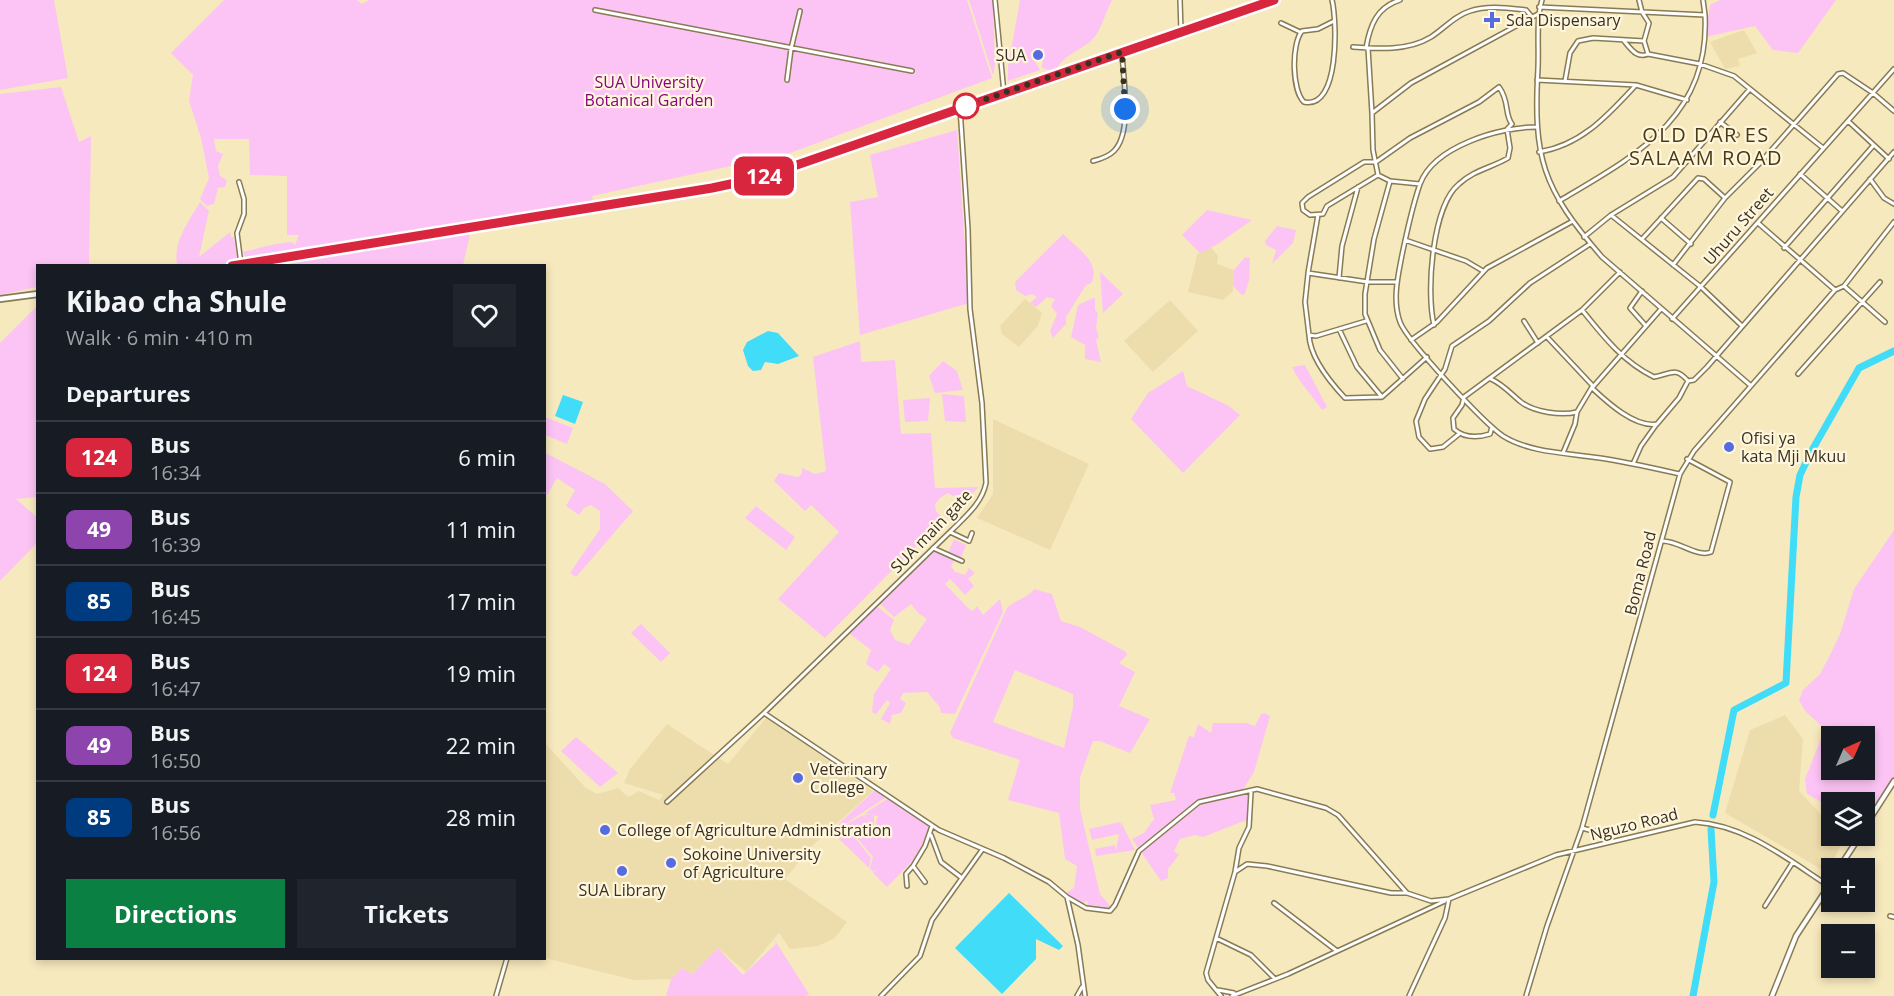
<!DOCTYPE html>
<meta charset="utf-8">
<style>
:root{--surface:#171b24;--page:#20242c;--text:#f1f3f6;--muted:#9ea1a6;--line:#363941;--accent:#0b8043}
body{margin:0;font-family:"Open Sans",sans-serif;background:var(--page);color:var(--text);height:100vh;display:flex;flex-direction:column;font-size:22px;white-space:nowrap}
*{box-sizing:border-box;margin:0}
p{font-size:20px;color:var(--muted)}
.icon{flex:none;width:33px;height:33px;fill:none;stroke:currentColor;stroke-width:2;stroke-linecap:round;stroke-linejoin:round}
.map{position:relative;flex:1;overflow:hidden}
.panel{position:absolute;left:36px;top:264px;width:510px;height:696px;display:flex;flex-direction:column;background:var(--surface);border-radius:0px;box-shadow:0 3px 9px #0003}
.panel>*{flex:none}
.badge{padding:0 12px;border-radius:9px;font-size:21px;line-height:39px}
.needle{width:39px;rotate:45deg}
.fabs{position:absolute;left:1821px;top:726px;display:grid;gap:12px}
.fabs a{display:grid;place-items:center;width:54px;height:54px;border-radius:0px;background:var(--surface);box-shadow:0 3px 9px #0003;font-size:30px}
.you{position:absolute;width:30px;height:30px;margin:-15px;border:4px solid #fff;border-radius:50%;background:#1a73e8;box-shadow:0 0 0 9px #1a73e833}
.map>.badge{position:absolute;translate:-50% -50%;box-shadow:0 0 0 3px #fff}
h2{padding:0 30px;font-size:22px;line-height:54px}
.round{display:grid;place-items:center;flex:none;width:63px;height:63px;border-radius:0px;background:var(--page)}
.headline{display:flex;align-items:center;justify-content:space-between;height:102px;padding:0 30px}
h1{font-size:28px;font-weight:700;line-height:45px}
.button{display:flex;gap:12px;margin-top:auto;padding:12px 30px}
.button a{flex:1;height:69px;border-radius:0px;background:var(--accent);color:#fff;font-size:24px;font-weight:700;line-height:69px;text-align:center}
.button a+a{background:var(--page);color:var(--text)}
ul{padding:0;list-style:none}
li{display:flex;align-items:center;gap:18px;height:72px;padding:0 30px;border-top:2px solid var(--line)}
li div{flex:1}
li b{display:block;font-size:22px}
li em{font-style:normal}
li .badge{min-width:66px;font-weight:700;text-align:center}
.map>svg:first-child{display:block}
</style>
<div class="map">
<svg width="1894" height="996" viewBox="0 0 1894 996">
<rect width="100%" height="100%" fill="#f7e9be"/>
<!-- built -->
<path fill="#eeddac" d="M1744,30L1757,53L1738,59L1740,66L1725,69L1710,42Z
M1210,246L1218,256L1217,264L1234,270L1233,291L1223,300L1188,292L1197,255Z
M1025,299L1042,313L1038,326L1019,347L1002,334L1000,326Z
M1170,300L1198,331L1153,372L1124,341Z
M993,419L1089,464L1050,550L977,518L993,494Z
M1785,715L1803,739L1799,791L1831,825L1832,836L1844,837L1828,873L1725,813L1750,730Z
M766,718L873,791L811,847L785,879L847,922L835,938L818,946L790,949L779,933L746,972L718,948L692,975L683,968L671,979L634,980L545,958L544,742L586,788L597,794L618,788L628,797L639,791L659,800L663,795L624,783L630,769L667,724L728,764Z"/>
<!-- green -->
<path fill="#fcc4f4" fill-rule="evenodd" d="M0,0H54L68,78L0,90Z
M224,0H357L362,4L369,0H967L992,78L790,153L592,196L594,206L443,234L471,230L463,265L254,266L296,255L295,252L246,260L243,252C259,248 275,243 292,242L295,245L299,235H287V176L250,175L249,139H214L216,151L223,154L218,166L220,176L227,180L225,187L218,188L214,204L207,206L200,199L209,178L201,138L189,101L193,75L171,53Z
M969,0H993L995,65L993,75Z
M1020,0H1112C1106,11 1101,31 1092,40C1082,50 1060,56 1056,72L1042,68L1044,48L1030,53L1040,70L1008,81V67Z
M1720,0H1836L1798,53L1773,50L1755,26L1705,37L1710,5Z
M61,87L79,142L91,136L89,265L38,266L37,287L0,295V94Z
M957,130L969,303L860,335L850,202L878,197L870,155Z
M200,202L209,211L199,257L230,232L231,237H234L238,262L218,266L177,264C173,242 189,221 200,202Z
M1207,210L1252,220L1218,244L1200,253L1182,235Z
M1277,226L1296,230L1293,243L1272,264L1276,250L1266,245L1265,241Z
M1063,234C1076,247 1102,263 1091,283L1086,285L1066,317V324L1053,338L1050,331L1057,314L1051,306L1055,299L1047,297L1036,307L1030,303L1037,297L1032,294L1025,296L1016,290L1015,282Z
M1245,257L1250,258L1249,280L1245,294L1242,295L1233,286L1234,270Z
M1100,272L1123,294L1103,313Z
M1093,298H1095V310L1098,313L1096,328L1099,337L1096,340L1101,362L1085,359V345L1071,337L1078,305Z
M37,306V497L16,499L37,517V543L0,581V343Z
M860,341L861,362L895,360L901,434L931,433L935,488L979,487L962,503L956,504L955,497L948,493L940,498L935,504L936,511L943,519L825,638L778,599L839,532L811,505L805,511L774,481L779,473L798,477L802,474V468L815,474L826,471L813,357Z
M943,361L957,371L963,390L935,393L929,376Z
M1305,365L1327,407L1322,410C1312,395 1300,384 1292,367Z
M1183,371L1187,386L1229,406L1240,415L1183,473L1131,419L1148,393Z
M942,394L964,396L966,422L945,421Z
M930,398L928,421L905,422L903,400Z
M545,417L573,428L567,444L545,435Z
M544,452L605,484L633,511L576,577L570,573L600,529V511L591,505L584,508L579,515L566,506L575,490L557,478L547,495L545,494Z
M756,506L795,537L786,550L745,518Z
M1894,530V780L1865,822L1864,802H1832L1831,807L1807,794L1805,779L1825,729L1805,711L1799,700L1803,690L1820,674L1828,659L1840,634L1854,589ZM1832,736H1864V770H1832Z
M954,539L966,545L960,560L956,559L951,566L955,572L965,575L969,568L975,573L968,579L974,586L965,595L950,579L945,584L969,609L973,611L977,606L983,615L1000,599L1003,612L955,714L941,713L940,707L927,692L903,693L900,699L906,703L901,713L892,715L890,724L881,719L890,703L887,700L876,714L872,712L874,694L891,669L884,664L878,672L866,664L871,650L846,631L874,604L894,620L890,630L895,640L909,645L927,619L918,613L911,604L894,617L879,603L933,551L947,555Z
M1034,589L1052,594L1061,621L1080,627L1126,652L1127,655L1119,663L1135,672L1119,706L1150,719L1130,753L1100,741H1093L1080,777V809L1100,894L1112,908L1105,912L1086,908L1088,902L1086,900L1083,906L1067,897L1066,893L1074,888L1077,866L1065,859L1059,813L1008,800L1020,760L953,738L950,733L1007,608C1015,600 1028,598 1034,589ZM1015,670L1073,694V707L1064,748L993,722Z
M641,624L670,653L661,662L631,633Z
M1265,713L1270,716L1254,772L1242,791L1251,792L1249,819L1203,837L1195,835L1180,839L1174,851L1179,855L1168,869V878L1161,881L1132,839L1144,833L1154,819L1150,805L1176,800L1174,793H1170L1189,736L1194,737L1198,724L1211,733L1213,723H1246L1255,726L1261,714Z
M576,737L618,773L600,787L561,751Z
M876,789L888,796L833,832L831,831Z
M890,797L930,827L917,855L909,846L917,856L887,887L873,873L878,868L873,872L870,868L873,857L852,832L868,826L870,832L869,824L852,831L848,829L871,858L869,868L839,839L842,832L848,827L845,825L863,815L865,819L864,815H874V829L878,816L864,814Z
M1120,822V827L1121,822L1135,850L1096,856L1095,849L1115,845L1116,851L1119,834L1092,840L1089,829Z
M774,939L809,994L806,996H666L671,979L683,968L692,975L718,948L743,975L776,944Z"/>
<!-- water -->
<path fill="#41dcf7" d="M768,331L778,333L799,356L778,364L765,362L761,370L753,371L748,366L743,350L747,342Z
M563,395L583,402L575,424L555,416Z
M1009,893L1063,946L1059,950L1036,939V959L1002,994L955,948Z"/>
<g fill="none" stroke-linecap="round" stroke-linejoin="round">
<!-- river -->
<path stroke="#41dcf7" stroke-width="7" d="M1713,815L1734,710L1786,683L1796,497L1800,475L1811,452L1859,368L1894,351
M1693,996L1714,882L1711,829"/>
<!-- minor casing -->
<g stroke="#887b54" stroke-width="6">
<path id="minor" d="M995,0L1004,93
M1180,0L1181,31
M1332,0C1337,21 1340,110 1304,102C1292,91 1291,44 1302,31L1318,29L1334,21
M1542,0C1536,19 1539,46 1538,68C1533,158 1542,188 1602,257L1750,385
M1703,0L1705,15
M1539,7L1705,15C1710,117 1637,155 1559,201
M595,10L912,71
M1281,23L1300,32
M1624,41C1631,49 1637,59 1648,54L1644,41
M1353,47C1378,49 1408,51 1431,37C1445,28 1454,16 1470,11C1487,5 1508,8 1526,10L1532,17
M1366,48C1370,25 1377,7 1400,0
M1368,48L1372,113
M1648,54L1700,64L1734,76L1823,148
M787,80L791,49L800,11
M1537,80L1636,85L1687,100
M1565,81L1570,53L1578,41L1593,38L1644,41L1649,23L1642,12L1639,0
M1848,121L1889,159
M1720,122L1737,135
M1536,127C1500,127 1434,146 1420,184C1412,207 1407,231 1402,255C1398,276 1392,300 1400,322C1407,341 1484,423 1503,436C1530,453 1569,453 1600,458C1627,462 1653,468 1680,474
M1539,152C1582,145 1608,115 1636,85
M1093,161C1101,159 1108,157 1114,151C1133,132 1123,77 1122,52
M1800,174L1842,211
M1378,175L1327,206L1323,214L1310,215L1303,210L1302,203L1308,197L1364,162H1376L1410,138L1479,102L1499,87C1510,102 1504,114 1512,124L1507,129L1510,148L1508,158C1491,168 1474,170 1459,184C1432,206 1426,292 1434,325
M1378,175L1373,150L1372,113L1411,83L1540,13
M1378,175L1390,181L1420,184
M1870,179L1884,198L1894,204
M1390,181L1374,239L1365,294V314L1380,350L1403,379
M239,182L244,199V214L237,233L241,264
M1318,215L1308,273L1368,282H1396
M1611,215L1701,287L1741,325
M1661,218L1691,244
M1758,223L1835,290
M1584,237L1611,215L1673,177L1749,90
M1643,238L1698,178L1704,179L1725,198
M1405,240L1466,261L1483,271
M1784,248L1873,146
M1673,265L1725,198L1760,163L1838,74L1843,73L1873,93L1894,111
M1308,274L1305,302L1309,335L1316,336L1366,321
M1339,278L1342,246L1358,187
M1844,286L1885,322
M1642,291L1630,308L1646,326
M1582,310C1603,336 1623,362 1654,377C1671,374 1675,366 1688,381
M1672,319L1894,69
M1524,321L1538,343
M1339,329L1357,367L1382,397
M1309,335C1310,358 1330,382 1345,398L1382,397L1427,357
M1547,337L1593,386
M1411,340L1437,322L1487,268L1573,221
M1798,374L1880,282
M1491,379C1504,385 1511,394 1521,402C1534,412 1561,416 1577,412
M1592,388C1607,402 1635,428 1657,424L1679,398L1688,381L1694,380L1707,367L1894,152
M1592,388L1661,309
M1492,427L1490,434C1477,438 1464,438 1454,429L1453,418L1462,405L1464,397L1582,310L1620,272
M1459,434L1443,447L1430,449L1419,437L1416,421L1425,399L1445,369L1452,346L1489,321L1530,283L1590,244
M1563,453L1575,424L1577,412L1592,387
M1633,464L1641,446L1656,425
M950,532L969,541L972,533
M1662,541C1677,540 1698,558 1711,552L1730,482L1687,459
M933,548L962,561
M764,713L939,830L1004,858L1049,882L1067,897L1078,945L1085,996
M667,802L764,713L952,530C966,516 982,503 986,483L982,403L970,309L968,229L960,108
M1582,828L1597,832
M931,835L941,862L962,878
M1235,872L1247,864L1267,866L1391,893H1407
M925,882L913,866L925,846L932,826
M907,886L906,874L912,867
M1067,897L1086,908L1110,911L1115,905L1139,851L1199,802L1257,789L1326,808L1338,815L1407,893L1431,901L1449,899L1556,855L1695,822C1746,825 1787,859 1829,886
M1274,903L1337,951
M1765,906L1793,862
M1890,916L1894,917
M1216,938L1251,955L1274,978
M1218,990L1234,993
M496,996L507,958
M881,996L920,956L932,920L982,850
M1077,996L1082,987
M1221,996L1208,980L1206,973L1235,872L1239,848L1249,827L1251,792
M1232,996L1288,974L1445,901
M1409,996L1445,918L1449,899
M1526,996L1547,926L1582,828L1680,474L1694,451L1835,290L1844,286L1894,222"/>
</g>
<!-- tertiary casing -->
<g stroke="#887b54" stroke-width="7">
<path id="tertiary" d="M1864,828L1894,781
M1839,868L1860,836
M1772,996L1796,936L1832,881"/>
</g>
<!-- secondary casing -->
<g stroke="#887b54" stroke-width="8">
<path id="secondary" d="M232,266L712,188L759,178L1273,0
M0,299L38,294"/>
</g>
<!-- minor -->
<use href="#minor" stroke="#fff" stroke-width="3"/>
<!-- tertiary -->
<use href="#tertiary" stroke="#fff" stroke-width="4"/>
<!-- secondary -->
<use href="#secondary" stroke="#fff" stroke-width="4.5"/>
</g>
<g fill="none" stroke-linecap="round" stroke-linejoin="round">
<!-- line casing -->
<g stroke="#fff" stroke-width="14">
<path id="line" d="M232,266L712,188L759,178L1274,0"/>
</g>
<!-- line -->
<use href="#line" stroke="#d7263d" stroke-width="9"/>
<!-- walk -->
<path stroke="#373121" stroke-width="6" stroke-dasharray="0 10.8" d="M966,106L1122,52L1125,109"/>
</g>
<!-- markers -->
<g fill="#556be1" stroke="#fff6dd" stroke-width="2">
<path d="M1489 11h6v6h6v6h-6v6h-6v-6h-6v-6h6z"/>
<circle cx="1038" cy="55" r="6"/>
<circle cx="1729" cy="447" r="6"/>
<circle cx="798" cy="778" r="6"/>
<circle cx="605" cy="830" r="6"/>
<circle cx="671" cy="863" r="6"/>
<circle cx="622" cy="871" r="6"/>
</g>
<circle fill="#fff" stroke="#d7263d" stroke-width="3" cx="966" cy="106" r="12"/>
<g text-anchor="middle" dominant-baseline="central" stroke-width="4.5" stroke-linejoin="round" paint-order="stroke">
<!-- poi labels -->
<g font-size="16" fill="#373121" stroke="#fff6dd" text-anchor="start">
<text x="1506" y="20">Sda Dispensary</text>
<text x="1026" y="55" text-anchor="end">SUA</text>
<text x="1741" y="438">Ofisi ya<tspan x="1741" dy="18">kata Mji Mkuu</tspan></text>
<text x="810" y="769">Veterinary<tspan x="810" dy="18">College</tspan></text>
<text x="617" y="830">College of Agriculture Administration</text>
<text x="683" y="854">Sokoine University<tspan x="683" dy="18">of Agriculture</tspan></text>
<text x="622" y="890" text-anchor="middle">SUA Library</text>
</g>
<!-- park labels -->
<g font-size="16" fill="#86067e" stroke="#fff6dd">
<text x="649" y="82">SUA University<tspan x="649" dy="18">Botanical Garden</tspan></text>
</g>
<!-- street labels -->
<g font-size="16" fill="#373121" stroke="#fff6dd">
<text transform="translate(1738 226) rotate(-49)">Uhuru Street</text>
<text transform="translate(931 531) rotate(-46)">SUA main gate</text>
<text transform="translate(1640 573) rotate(-76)">Boma Road</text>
<text transform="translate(1634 824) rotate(-14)">Nguzo Road</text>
</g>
<!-- quarter labels -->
<g font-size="20" letter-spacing="1.5" fill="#473b15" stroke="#fff6dd">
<text x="1706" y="134">OLD DAR ES<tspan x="1706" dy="23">SALAAM ROAD</tspan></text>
</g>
</g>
</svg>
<div class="fabs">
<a><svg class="needle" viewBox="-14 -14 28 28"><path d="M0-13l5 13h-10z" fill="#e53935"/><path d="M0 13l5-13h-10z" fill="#9ea1a6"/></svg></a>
<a><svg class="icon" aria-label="layers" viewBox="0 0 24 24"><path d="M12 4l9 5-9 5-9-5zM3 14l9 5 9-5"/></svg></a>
<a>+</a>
<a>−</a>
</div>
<div class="you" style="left:1125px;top:109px"></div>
<b class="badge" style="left:764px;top:176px;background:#d7263d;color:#fff">124</b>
<section class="panel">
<div class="headline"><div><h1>Kibao cha Shule</h1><p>Walk · 6 min · 410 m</p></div><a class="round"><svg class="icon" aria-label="heart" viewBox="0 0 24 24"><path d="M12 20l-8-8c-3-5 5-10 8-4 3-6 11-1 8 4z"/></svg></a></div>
<h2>Departures</h2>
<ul>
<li><span class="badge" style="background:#d7263d;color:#fff">124</span><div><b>Bus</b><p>16:34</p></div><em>6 min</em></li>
<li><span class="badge" style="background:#8e44ad;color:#fff">49</span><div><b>Bus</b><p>16:39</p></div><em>11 min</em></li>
<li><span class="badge" style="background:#003b80;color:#fff">85</span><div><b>Bus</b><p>16:45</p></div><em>17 min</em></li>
<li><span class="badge" style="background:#d7263d;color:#fff">124</span><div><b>Bus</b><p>16:47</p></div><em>19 min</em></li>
<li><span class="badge" style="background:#8e44ad;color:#fff">49</span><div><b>Bus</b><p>16:50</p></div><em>22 min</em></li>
<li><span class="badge" style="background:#003b80;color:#fff">85</span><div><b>Bus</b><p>16:56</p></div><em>28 min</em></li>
</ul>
<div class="button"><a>Directions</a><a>Tickets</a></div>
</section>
</div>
